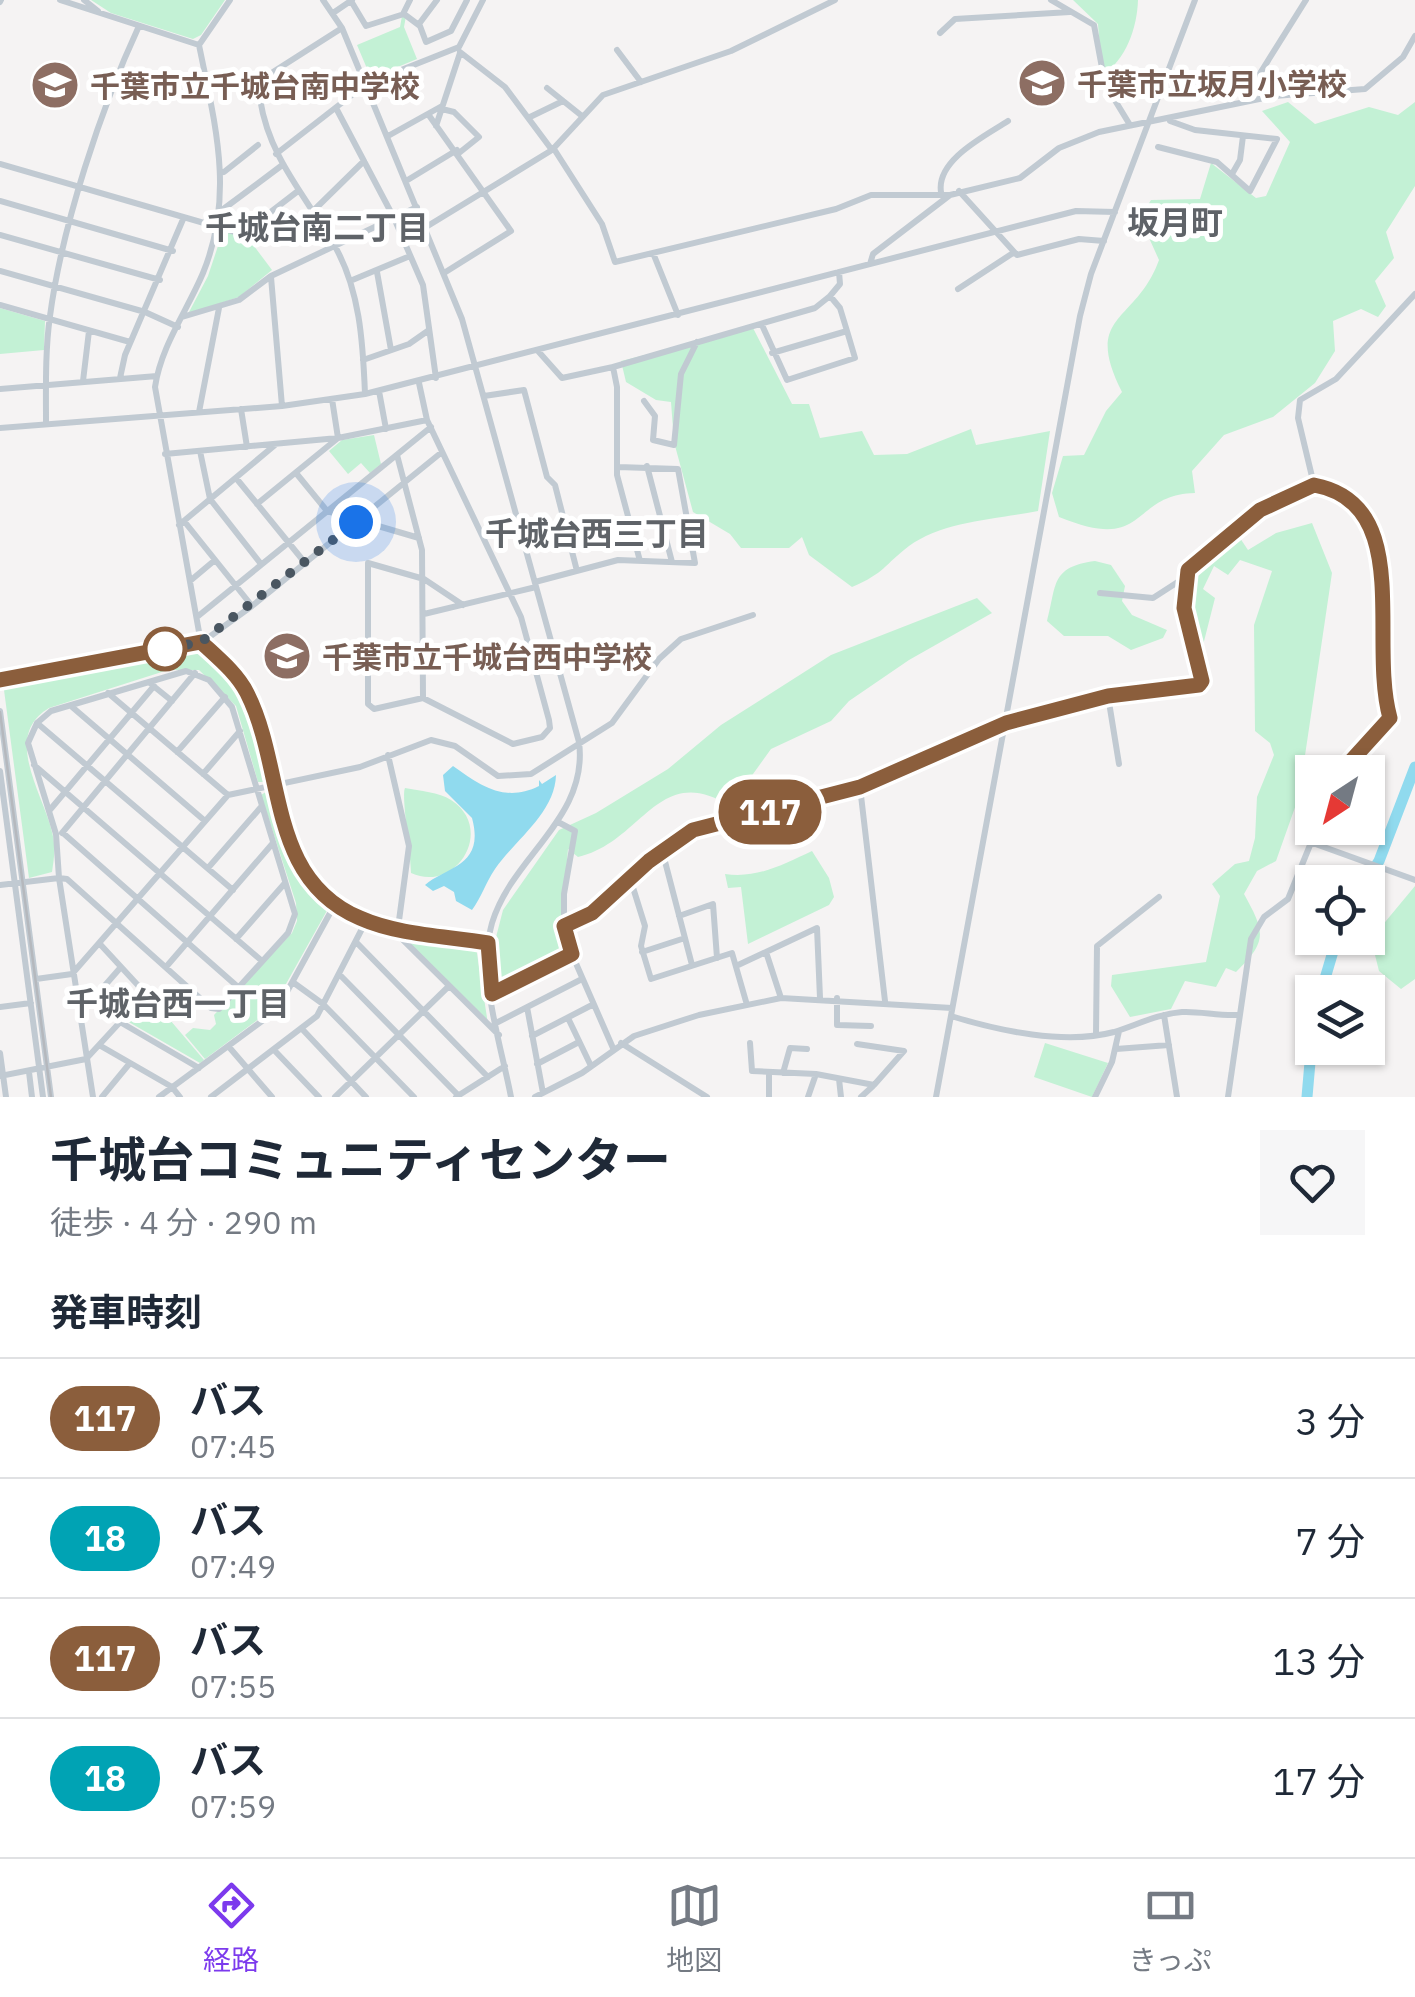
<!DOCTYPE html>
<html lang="ja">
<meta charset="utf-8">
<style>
:root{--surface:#fff;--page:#f6f6f7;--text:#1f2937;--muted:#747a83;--line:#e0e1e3;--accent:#7c3aed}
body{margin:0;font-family:"IBM Plex Sans","Noto Sans JP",sans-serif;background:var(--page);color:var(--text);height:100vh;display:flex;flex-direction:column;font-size:38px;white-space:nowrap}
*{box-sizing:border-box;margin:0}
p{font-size:32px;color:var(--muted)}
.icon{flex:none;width:55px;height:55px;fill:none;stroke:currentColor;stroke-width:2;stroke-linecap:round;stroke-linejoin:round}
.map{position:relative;height:1097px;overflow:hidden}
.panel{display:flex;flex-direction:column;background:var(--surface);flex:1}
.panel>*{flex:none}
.badge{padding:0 20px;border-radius:32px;font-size:35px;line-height:65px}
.needle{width:65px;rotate:216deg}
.tools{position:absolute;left:1295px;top:755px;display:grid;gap:20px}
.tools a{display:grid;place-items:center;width:90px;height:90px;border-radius:0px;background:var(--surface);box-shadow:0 2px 8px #0004;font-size:50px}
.you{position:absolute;width:50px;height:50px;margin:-25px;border:8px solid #fff;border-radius:50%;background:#1a73e8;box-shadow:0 0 0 15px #1a73e833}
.map>.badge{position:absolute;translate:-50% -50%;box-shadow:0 0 0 5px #fff}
h2{padding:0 50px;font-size:38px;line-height:90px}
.round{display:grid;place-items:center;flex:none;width:105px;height:105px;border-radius:0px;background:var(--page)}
.overview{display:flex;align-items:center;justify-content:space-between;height:170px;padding:0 50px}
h1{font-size:48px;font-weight:700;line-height:75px}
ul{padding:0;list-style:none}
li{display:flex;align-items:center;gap:30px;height:120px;padding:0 50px;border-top:2px solid var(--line)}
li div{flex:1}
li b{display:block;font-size:38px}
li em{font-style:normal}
li .badge{min-width:110px;font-weight:700;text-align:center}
.tabs{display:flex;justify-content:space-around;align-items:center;height:140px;border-top:2px solid var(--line);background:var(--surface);font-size:28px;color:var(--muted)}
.tabs a{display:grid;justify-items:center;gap:5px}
.tabs .active{color:var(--accent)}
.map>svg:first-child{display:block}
</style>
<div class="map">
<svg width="1415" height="1097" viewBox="0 0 1415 1097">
<rect width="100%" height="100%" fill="#f5f3f3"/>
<!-- green -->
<path fill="#c3f1d5" d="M91,0H225L201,35L193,39L111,13Z
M1073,0H1138C1137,29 1126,59 1102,76L1098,24Z
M402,16H406L404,27L417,59L371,78L357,45L400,27Z
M1288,102L1315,124L1369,107L1398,115L1415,102V186L1386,232L1394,258L1375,281L1386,306L1378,317L1361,309L1333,321L1335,351L1315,383L1273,417L1224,435L1192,471L1195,493C1128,495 1150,554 1059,517L1052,493L1063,456L1084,455L1106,411L1122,392C1082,313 1136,324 1159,260L1140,218L1151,200L1200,199L1211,163L1256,198L1266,196L1290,142L1262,111Z
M223,231L245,234L272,270L239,297L188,314L208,276Z
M0,308L45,321L44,350L0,354Z
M753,328L792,404H809L820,438L862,431L874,455L907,454L971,429L976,445L1050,431L1038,511C997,519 943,521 909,546C884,565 885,573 852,587L809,555L802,537L789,548H741L730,534L693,512L674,442L671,402L656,400L626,382L621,361Z
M374,435L381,464L370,473L361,463L348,474L329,451L342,440Z
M1312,523L1332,573L1299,796L1276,861L1257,871L1244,894C1265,932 1268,941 1236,972L1226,968L1216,987L1185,981L1171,1009L1130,1017L1111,986L1112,975L1206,962L1220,896L1212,884L1235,864L1249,861L1255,838L1257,797L1274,755L1270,743L1255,731L1254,625L1272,571L1240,560L1228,575L1214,566L1203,589L1215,598L1199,661L1189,613L1198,566L1238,535L1248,550L1276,533Z
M1095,561L1111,565L1125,586L1122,601L1132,615L1167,630L1163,638L1131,650L1108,636H1064L1047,621C1057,585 1050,567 1095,561Z
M977,598L992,613L909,660L849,701L831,721L771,749L730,806C658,761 643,842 578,857L568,849L561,931L567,951L499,988L495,941L503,910L559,830L596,813L668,769L721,725L831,655Z
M176,652C243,645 255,735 267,782H258L236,706L199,670H168L49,708C2,736 43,793 52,832C56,846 54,859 52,872L29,878L4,690L7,686Z
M405,788C420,791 439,792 451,800C496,829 456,894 411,873C411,855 401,795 405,788Z
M269,790L294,866L329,907L272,1009L205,1059L185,1035L193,1028L210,1030L216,1024L214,1015L292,933L297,921L296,903L261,795Z
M812,851L829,878L834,897L829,905L748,944L741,887L728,888L725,874C757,879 784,864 812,851Z
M1415,886V979L1401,989L1379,971L1371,939Z
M405,935L476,947L488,1024L403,938Z
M148,994L204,1060L200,1063L127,1021Z
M1045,1043L1108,1063L1092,1097L1034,1077Z"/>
<!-- water -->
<path fill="#90daee" d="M453,766C481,786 505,803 539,786V780L542,784L556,775C555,813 515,840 495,869C486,882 481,898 472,910L456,901L454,892L444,886L433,891L425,885C448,866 485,866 472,818L445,791L443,775Z"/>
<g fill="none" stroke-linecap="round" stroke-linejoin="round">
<!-- river -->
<path stroke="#90daee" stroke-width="11" d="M1365,882L1379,861L1415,767
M1321,992L1337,938
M1307,1097L1312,1039"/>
<!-- minor -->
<path stroke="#c1cad2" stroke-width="6" d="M60,0L199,45
M84,0L98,11
M230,0L199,45C215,124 235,195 203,273C187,311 161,346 155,387L201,643L238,679L252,703L284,828L299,865L324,896L355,916L488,943
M323,0L342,28L462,319L579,742C589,818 512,856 492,923C477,976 501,1044 511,1097
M1051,0L1094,25L1105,84L1130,125
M351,1L366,26L404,14L420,26L426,42L451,31L467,0
M0,2L1,0
M333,13L352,0
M403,14L410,0
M419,24L437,0
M342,28L273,72L260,99C269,157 304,194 333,243C360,288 363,343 365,394
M940,33L955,19L1070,12
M617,50L641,82
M460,52L505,87L552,150
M1167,77L1253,84L1279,95
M1254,83L1306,0
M547,88L582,116
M336,108L394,218L423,285L436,378
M442,109L454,112L479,137L459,153
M428,114L511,231L444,273
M530,117L563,101
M436,126L460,53
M388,136L442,106
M1158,147L1217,162L1250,191L1277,139L1195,130L1170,121
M554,149L602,224L615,262L836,209L871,195H949
M276,154L366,84L459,47L483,0
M0,164L242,234L298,191
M224,172L258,145
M1232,174L1240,160L1243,136
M406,181L457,150
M959,191L1017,255L1079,239L1104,241
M941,192C936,160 985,136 1008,121
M0,201L173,251
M222,210L281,166
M312,212L364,161
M426,227L552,150L603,95L731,51L835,0
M0,235L160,280
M653,253L678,315
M870,264L873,254L950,195L1020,178L1059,148L1099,132L1274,96L1365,89L1403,57L1415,36
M0,271L145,312L178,327
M377,272L391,350
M271,277L282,406
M350,281L410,256
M958,289L1013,253
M0,305L130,342
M182,317L239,300L271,276L417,207
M762,325L787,380L855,358L847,331
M538,351L562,378L613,367L617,387V475L640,561
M772,353L847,331L840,308L830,296L840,284L839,272
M363,360L409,344L429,330
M613,367L815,308L830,296
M120,378L125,355L184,217
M83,381L89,331
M419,383L427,420L521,617L549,720L550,728L542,737L513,744L423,698L374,709L368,704V563L424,579L463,605
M0,389L157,376
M379,391L386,429
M484,396L524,390L547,477L555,485L577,571
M644,401L655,416L653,440L674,445L681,374L697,342
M241,409L247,447
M199,412L219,308
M46,424C46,388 45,351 50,316C62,226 101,108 139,26
M0,428L282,406L365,394L1076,211L1115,212
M200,451L210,499L261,564
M165,454L338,438L427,420
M397,455L422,550L423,698
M647,466L672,562
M296,473L327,511L419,538
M236,478L306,564
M1314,485L1298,418L1300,400L1336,379L1415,294
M257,504L338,438L332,399
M184,521L252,606
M179,525L275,445
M190,581L215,560
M535,582L618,560L695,563L678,469L618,467
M1100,593L1153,598L1184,578
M424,614L536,587
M197,617L431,427
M0,680L201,643L252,606L442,452
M151,684L172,701
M108,693L228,795
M1108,696L1119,764
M71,706L205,821
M0,711L51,1097
M37,723L233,890
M177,752L225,697
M388,755L409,846L398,928
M34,765L262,961
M0,771L43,1097
M203,774L240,731
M860,787L885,1001
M49,811L154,686
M558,822L575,831L564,894V926
M62,833L195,673
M63,833L238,987
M1310,842L1415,880
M662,850L692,965
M208,868L261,807
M630,878L645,926L641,946L651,979L732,953L747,1005
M0,885L59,878L67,879L211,1008L219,1009L288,933L295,914L232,707L209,680L186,671L51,711L37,723L28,743L56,834L59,878L93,1097
M679,916L713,904L717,958
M391,928L499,1035
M236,939L285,883
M356,942L488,1077
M642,952L685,938
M766,952L817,928L820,998
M736,966L766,952L781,998
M166,967L273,843
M339,974L458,1095
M36,979L72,974L228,795L360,767L431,740L455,746L498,776L531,774L612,723L659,659L681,639L753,615
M294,983L323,1004L414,1097
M493,994L571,954
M837,998V1025L871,1026
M0,1007L31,1003
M527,1007L543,1093
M79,1015L121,967
M1164,1015L1177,1097
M951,1016C999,1031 1065,1045 1114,1032C1137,1025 1157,1014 1182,1012C1200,1011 1218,1016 1237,1015
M568,1018L591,1066
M120,1022L199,1068
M498,1022L582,979
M303,1030L366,1097
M1096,1034L1097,946L1159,897
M532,1036L592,1005
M621,1043L707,1097
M750,1043L752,1071L816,1074L874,1085L904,1051L857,1044
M99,1045L172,1087L180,1097
M229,1047L272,1097
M613,1048L564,936V926L591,913L649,861L693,831L860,787L1006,723L1108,696L1199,685L1202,681L1184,608L1188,570L1260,510L1314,485C1415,504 1368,639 1391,719L1341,772
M1116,1049L1169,1045
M275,1051L319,1097
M0,1053L6,1097
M537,1064L579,1042
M29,1072L32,1097
M769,1073V1097
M783,1073L790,1048L807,1049
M0,1076L86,1059L146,994L99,943
M839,1079L841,1097
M102,1097L130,1063
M159,1097L277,1010L335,904
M211,1097L317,1016L366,921
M335,1097L448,987
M456,1097L505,1066
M535,1097L582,1073L634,1036L699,1015L781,998L952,1008
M808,1097L816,1074
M861,1097L873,1086
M936,1097L1080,316L1091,274L1195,0
M1095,1097L1112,1062L1119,1031
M1228,1097L1251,939L1264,917L1288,899L1317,828"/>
<!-- rail -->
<path stroke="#b5b8bd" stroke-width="2.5" d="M0,712L51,1097"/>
</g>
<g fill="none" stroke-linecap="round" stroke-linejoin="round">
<!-- line casing -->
<g stroke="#fff" stroke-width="22">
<path id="line" d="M0,680L201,642C217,657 237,673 247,693C286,770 266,878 360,918C398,935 447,936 488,943L492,994L572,954L564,926L592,913L649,861L693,830L860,787L1006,723L1108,696L1199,685L1202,681L1184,608L1188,570L1260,510L1314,485C1415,504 1368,639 1390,718L1341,772"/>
</g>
<!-- line -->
<use href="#line" stroke="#8b5e3c" stroke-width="15"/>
<!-- walk -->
<path stroke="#4a5661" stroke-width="10" stroke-dasharray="0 18" d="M165,649L150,652L201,642L356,522"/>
</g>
<!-- icons -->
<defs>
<g id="school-disc" transform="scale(2.5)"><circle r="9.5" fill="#8d6e63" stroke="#fff"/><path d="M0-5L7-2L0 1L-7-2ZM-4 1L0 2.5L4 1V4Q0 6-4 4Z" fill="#fff"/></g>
</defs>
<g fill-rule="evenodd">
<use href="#school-disc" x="1042" y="83"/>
<use href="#school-disc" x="55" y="85"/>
<use href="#school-disc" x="287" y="656"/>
</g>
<!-- markers -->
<circle fill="#fff" stroke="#8b5e3c" stroke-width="5" cx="165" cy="649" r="20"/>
<g text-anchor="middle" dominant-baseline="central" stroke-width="10" stroke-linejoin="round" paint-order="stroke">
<!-- education labels -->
<g font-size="30" font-weight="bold" fill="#785e54" stroke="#fff" text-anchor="start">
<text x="1077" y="83">千葉市立坂月小学校</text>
<text x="90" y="85">千葉市立千城台南中学校</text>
<text x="322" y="656">千葉市立千城台西中学校</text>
</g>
<!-- neighbourhood labels -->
<g font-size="32" font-weight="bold" fill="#5f6368" stroke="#fff">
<text x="1175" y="222">坂月町</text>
<text x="317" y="227">千城台南二丁目</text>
<text x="597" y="533">千城台西三丁目</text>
<text x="178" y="1003">千城台西一丁目</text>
</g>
</g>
</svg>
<div class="tools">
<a><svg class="needle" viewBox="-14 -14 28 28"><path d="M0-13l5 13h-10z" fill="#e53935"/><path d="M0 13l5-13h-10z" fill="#747a83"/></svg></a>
<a><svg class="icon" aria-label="locate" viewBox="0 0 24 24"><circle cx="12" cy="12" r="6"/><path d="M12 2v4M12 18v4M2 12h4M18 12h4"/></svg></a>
<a><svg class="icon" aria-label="layers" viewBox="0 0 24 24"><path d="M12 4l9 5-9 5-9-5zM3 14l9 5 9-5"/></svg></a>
</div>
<div class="you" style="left:356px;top:522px"></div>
<b class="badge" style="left:770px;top:812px;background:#8b5e3c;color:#fff">117</b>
</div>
<section class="panel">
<div class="overview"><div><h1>千城台コミュニティセンター</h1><p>徒歩 · 4 分 · 290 m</p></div><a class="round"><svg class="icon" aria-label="heart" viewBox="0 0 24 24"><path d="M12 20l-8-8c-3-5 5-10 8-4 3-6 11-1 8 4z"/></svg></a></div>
<h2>発車時刻</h2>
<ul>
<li><span class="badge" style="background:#8b5e3c;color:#fff">117</span><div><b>バス</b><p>07:45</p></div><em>3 分</em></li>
<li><span class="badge" style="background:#00a3b4;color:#fff">18</span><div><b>バス</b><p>07:49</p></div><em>7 分</em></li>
<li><span class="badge" style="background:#8b5e3c;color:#fff">117</span><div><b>バス</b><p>07:55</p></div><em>13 分</em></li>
<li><span class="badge" style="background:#00a3b4;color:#fff">18</span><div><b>バス</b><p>07:59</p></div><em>17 分</em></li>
</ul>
</section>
<nav class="tabs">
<a class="active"><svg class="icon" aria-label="directions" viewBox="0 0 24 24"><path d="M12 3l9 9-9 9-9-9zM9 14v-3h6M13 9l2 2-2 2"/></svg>経路</a>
<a><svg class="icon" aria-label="map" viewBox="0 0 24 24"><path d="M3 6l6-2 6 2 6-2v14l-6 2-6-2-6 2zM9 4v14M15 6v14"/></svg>地図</a>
<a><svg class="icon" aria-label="tickets" viewBox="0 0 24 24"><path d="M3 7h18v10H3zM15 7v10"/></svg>きっぷ</a>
</nav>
